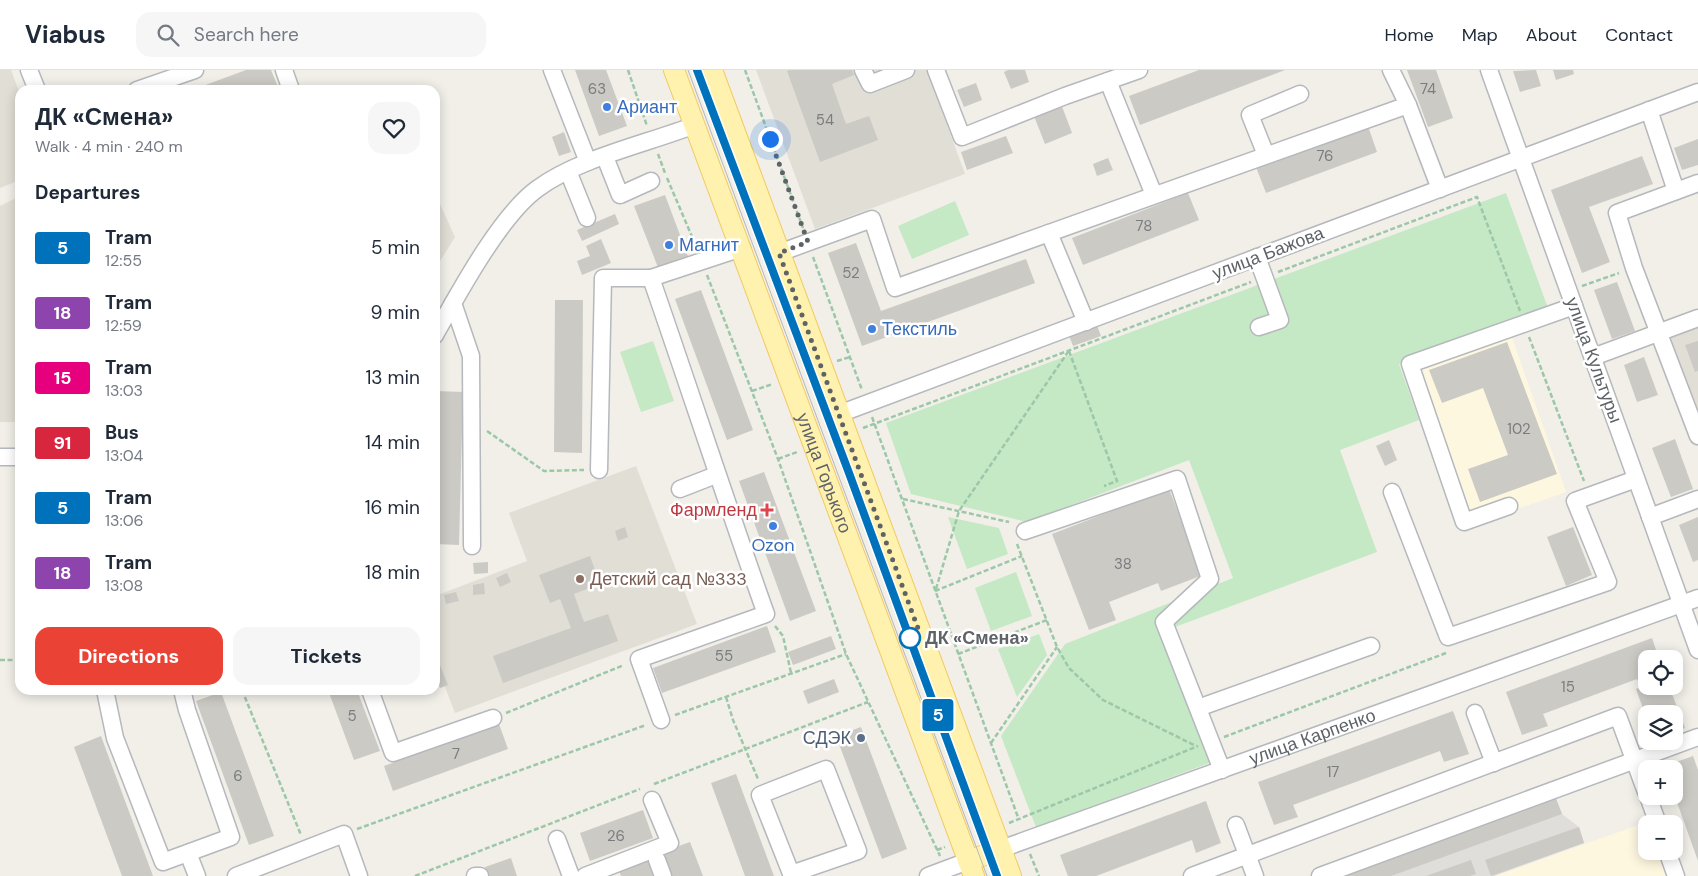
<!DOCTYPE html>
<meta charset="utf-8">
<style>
:root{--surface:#fff;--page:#f6f6f7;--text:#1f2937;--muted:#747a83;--line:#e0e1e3;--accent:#ea4335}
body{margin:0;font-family:"DM Sans",sans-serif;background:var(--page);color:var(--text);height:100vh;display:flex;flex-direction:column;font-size:19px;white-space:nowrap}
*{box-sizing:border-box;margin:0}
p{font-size:16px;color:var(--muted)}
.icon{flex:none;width:28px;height:28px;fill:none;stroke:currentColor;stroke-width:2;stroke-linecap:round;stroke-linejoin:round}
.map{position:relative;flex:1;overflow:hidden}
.drawer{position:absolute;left:15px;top:15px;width:425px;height:610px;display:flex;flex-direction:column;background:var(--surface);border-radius:15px;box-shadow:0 2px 12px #0003}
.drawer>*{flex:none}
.badge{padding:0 10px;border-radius:4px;font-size:18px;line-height:32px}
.controls{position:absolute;left:1638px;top:580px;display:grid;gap:10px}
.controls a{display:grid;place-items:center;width:45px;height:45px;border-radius:10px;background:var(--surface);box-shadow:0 2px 12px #0003;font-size:25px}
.you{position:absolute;width:25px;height:25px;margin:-12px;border:4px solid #fff;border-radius:50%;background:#1a73e8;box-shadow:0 0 0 8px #1a73e833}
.map>.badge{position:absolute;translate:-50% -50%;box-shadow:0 0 0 2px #fff}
h2{padding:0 20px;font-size:19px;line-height:45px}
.round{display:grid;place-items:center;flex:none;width:52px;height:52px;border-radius:15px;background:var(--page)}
.headline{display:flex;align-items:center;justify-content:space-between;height:85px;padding:0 20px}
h1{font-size:24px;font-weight:700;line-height:38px}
.cta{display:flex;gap:10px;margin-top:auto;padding:10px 20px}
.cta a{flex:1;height:58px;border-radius:15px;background:var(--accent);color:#fff;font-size:20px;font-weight:700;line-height:58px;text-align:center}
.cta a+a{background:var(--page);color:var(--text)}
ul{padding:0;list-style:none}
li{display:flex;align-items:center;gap:15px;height:65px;padding:0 20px}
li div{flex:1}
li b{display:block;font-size:19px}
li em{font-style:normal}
li .badge{min-width:55px;font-weight:700;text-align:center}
header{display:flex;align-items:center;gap:30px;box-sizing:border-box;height:70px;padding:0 25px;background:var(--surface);border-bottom:1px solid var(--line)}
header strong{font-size:24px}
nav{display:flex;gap:28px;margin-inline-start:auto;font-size:18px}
.search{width:350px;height:45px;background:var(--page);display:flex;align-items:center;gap:12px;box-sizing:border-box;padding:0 18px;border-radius:15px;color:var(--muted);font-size:19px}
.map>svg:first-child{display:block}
</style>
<header>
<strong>Viabus</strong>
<div class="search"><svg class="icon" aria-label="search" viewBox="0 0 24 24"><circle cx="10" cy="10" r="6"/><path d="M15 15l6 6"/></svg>Search here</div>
<nav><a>Home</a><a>Map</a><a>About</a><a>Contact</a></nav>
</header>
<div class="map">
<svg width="1698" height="806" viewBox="0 0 1698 806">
<rect width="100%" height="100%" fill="#f1efe8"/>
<!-- commercial -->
<path fill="#fef7e0" d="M1510,262L1566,422L1460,459L1403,299Z
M1647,752L1646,781H1657L1666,806H1495Z"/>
<!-- industrial -->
<path fill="#e0deda" d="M1555,726L1562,744L1579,757L1584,773L1494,806H1338Z"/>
<!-- education -->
<path fill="#e1ded6" d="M0,0H11L20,24V110L0,118Z
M756,0H927L965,104L815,159Z
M435,123L455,167L435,199Z
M20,126V352H0V136Z
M1698,257V346L1667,269Z
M636,396L697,554L455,643L435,591V526L527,491L509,443Z"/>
<!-- green -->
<path fill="#c5e8c5" d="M1506,123L1548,238L1399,294L1419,350L1340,380L1377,482L1164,561L1212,692L1036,757L1001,666L1065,574L1233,508L1189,390L1027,452L911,424L886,353Z
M955,131L969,165L912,189L898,156Z
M653,271L674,331L641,342L620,282Z
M948,447L999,458L1008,484L967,499Z
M1016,502L1032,546L991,561L975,518Z
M1039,564L1047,585L1017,627L998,579Z"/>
<!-- building -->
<path fill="#cccac5" d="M246,0H271L278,17L270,20H192Z
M575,0H606L627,56L599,66Z
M790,0H852L854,5L832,14L846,54L869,46L878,70L820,92L787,1Z
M1008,0H1025L1029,12L1011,19L1004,2Z
M1199,0H1285L1140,55L1129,26Z
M1407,0H1436L1453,48L1428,57Z
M1536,0L1541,16L1520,22L1513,1Z
M1553,0H1573L1574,4L1556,10Z
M976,13L982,30L964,37L957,20Z
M1060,31L1072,63L1045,74L1032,41Z
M1368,56L1377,82L1266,123L1256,97Z
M564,62L571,82L559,86L552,67Z
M1006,66L1013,83L967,100L961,82Z
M1698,69V95L1682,100L1674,78Z
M1642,86L1653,114L1589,137L1610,192L1582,203L1551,120Z
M1108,88L1113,100L1097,106L1093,94Z
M1188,123L1199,150L1083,195L1072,168Z
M665,125L689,189L659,200L634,136Z
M615,144L619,154L582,171L577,160Z
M601,169L611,193L582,205L577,191L590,186L586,176Z
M856,173L881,241L1026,189L1035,213L862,276L828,183Z
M1617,212L1635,261L1612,269L1594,220Z
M701,220L753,360L727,370L675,229Z
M555,230H583L582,383L554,382Z
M1096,253L1101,266L1073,276L1068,263Z
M1698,271V301L1695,302L1685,275Z
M1507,272L1557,404L1480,432L1468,399L1508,385L1483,318L1442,333L1429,300Z
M1644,287L1658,325L1637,332L1624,295Z
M436,321L463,322L459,475L435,474Z
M1675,369L1693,419L1671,427L1652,378Z
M1389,370L1397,390L1385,396L1376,376Z
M764,402L816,541L790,551L739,411Z
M1169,419L1203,505L1161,521L1158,513L1109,532L1116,550L1089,560L1052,464Z
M1698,447V490L1693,492L1679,455Z
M625,457L628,467L618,471L615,461Z
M1573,457L1592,505L1566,516L1547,467Z
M590,486L600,514L574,524L584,552L608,544L618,571L503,613L493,586L571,558L560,529L550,533L539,505Z
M488,492V503L474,504L473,493Z
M507,503L511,512L500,517L496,508Z
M484,513L485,524L473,525V515Z
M456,522L459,531L446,534L444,525Z
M767,556L776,582L662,623L653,598Z
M831,566L836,579L793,595L788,582Z
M1652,568L1659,589H1646V616H1669L1685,658L1674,662V644H1645L1636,619L1641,617L1637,609L1543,644L1548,656L1522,665L1506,622Z
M440,595L448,615L440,618L435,606V597Z
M834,609L839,622L808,634L803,621Z
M328,620H357L380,681L354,690Z
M221,622L274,766L249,775L196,631Z
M1453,641L1469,684L1444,692L1440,681L1293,735L1298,747L1274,755L1258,712Z
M499,654L508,679L393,721L384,696Z
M861,657L907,779L882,789L836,666Z
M101,666L108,685L153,806H122L74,677Z
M1693,686L1698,700V791L1674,724V699H1657Z
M736,704L743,723L774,806H745L711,713Z
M1555,726L1562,744L1391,806H1338Z
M1206,731L1221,773L1196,783L1192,770L1096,806H1068L1060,785Z
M643,740L653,768L590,791L580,763Z
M1579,757L1584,773L1491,806L1485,790Z
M690,772L703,806H671L662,782Z
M511,788L517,806H488L485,797Z
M647,788L653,806H621L618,798Z
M1471,790L1476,804L1470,806H1426Z"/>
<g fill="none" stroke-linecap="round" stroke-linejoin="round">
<!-- minor casing -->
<g stroke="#b5b8bc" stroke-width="19">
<g id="minor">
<path d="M29,0L37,20"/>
<path d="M284,0L291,20"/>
<path d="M552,0L588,92"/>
<path d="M863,0L870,14L906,0"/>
<path d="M936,0L962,67L1065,26L1139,0"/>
<path d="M1391,0L1408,35L1440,119"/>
<path d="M1489,0L1698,580"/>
<path d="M1108,11L1154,125"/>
<path d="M137,20L195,0"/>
<path d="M1649,40L1676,121"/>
<path d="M1266,85L1250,45L1300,24"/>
<path d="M605,87L620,125L651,111"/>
<path d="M568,101L587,148"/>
<path d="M1698,113L1617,143L1634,198L1698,366"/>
<path d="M1049,163L1086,252"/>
<path d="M779,183L872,149L895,218L1408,35"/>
<path d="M1257,187L1280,250L1259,257"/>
<path d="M651,208C690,320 726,432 766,544L639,589L661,650"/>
<path d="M453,233L471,286L472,476"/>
<path d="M435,265C458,224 500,146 537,119C579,88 646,74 695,55"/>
<path d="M1593,287L1698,248"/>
<path d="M839,344L1698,22"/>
<path d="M0,387H20"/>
<path d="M599,400L603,208H651L742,178"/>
<path d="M680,419L716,405"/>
<path d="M1392,422L1448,567L1608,512L1575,431L1636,409"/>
<path d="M1509,436L1464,452L1410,294L1574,236"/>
<path d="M1650,447L1698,429"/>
<path d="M1025,461L1177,409L1210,509L1164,552L1222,700"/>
<path d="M105,620L115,668L163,792L231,767L187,640L182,620"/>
<path d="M370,620L393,683L493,648"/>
<path d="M1198,638L1371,576"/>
<path d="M1475,643L1494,693"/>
<path d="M1648,726L1658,754"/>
<path d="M1236,755L1255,806"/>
<path d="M557,769L571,806"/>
<path id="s1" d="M1001,779L1698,528"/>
<path d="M1667,781L1676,806"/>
<path d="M188,783L197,806"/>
<path d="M657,790L663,806"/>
<path d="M791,804L858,781L826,699L760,725L792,806"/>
<path d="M236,806L344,764L359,806"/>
<path d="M475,806H480"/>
<path d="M585,806L670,773L652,730"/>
<path d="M928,806L968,791"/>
<path d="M1192,806L1618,646L1646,722"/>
<path d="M1320,806L1698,667"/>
</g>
</g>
<!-- major casing -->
<g stroke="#f2c960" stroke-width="22">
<g id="major">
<path id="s2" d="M674,0L974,806"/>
<path d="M712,0L1011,806"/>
<path d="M968,791L1001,779"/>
</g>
</g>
<!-- path -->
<path stroke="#9cc7a9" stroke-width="2.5" stroke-dasharray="5 2.5" stroke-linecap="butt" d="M628,0L647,56
M745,0L803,158
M658,84L665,103
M667,108L696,176
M813,187L862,320
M1278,202L1477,127L1520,241
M707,205L778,389L846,584L940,786
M1582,216L1619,203
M1529,267L1584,411
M1069,281L1117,411L1104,416
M837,291L850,287
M752,321L773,314
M872,347L1019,750
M863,358L1251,212
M487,361L544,401L584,400
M778,389L797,382
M903,429L1009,452
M1017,474L1057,577L1069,598L1103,630L1196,676
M936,519L959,441L1068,282
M935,521L1022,486
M775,556L783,566L791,603
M958,584L1047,550
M0,590H20
M242,620L301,765
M726,627L733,650L758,709
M506,643L624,595
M675,645L846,584
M1224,667L1446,583
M991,673L1057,577
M654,714L868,632
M1009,753L1198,676
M357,759L646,655
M937,780L945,777
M1030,784L1039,806
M415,806L640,719"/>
<!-- minor -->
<use href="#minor" stroke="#fff" stroke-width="16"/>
<!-- major -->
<use href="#major" stroke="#fff2af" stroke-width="20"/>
<!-- tram -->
<path stroke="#b6b7b8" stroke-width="1" d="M688,0L987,806
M697,0L849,403L997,806"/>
</g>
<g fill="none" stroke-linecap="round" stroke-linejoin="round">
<!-- line casing -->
<g stroke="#fff" stroke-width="11">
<path id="line" d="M697,0L849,403L997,806"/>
</g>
<!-- line -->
<use href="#line" stroke="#0072bc" stroke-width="8"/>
<!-- walk -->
<path stroke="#5f6368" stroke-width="5" stroke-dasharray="0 9" d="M770,69L808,172L779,183L919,561L910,568"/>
</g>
<!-- markers -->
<g fill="#3f7fe0" stroke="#fff" stroke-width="2">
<circle cx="607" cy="37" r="5"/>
<circle cx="669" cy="175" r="5"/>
<circle cx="872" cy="259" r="5"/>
<circle cx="773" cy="456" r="5"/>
</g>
<path fill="#e0444e" stroke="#fff" stroke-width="2" d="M764.5 432.5h5v5h5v5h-5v5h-5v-5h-5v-5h5z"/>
<circle fill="#8d6e63" stroke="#fff" stroke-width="2" cx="580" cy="509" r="5"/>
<circle fill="#fff" stroke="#0072bc" stroke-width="2.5" cx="910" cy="568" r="10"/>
<circle fill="#5c6f8a" stroke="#fff" stroke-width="2" cx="861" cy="668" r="5"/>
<g text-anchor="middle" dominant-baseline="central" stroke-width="5" stroke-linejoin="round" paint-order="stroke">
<!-- number labels -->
<g font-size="15" fill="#7a7d7f">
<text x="597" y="19">63</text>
<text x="1428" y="19">74</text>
<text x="825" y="50">54</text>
<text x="1325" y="86">76</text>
<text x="1144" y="156">78</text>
<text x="851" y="203">52</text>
<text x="1519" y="359">102</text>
<text x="1123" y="494">38</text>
<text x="724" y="586">55</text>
<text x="1568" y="617">15</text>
<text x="352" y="646">5</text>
<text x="456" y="684">7</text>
<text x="1333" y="702">17</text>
<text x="238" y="706">6</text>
<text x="616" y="766">26</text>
</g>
<!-- shop labels -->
<g font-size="18" fill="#366cbe" stroke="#fff" text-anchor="start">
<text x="617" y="37">Ариант</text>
<text x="679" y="175">Магнит</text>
<text x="882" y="259">Текстиль</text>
<text x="773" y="475" text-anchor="middle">Ozon</text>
</g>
<!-- street labels -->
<g font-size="18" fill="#5f6368" stroke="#fff">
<text transform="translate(1268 183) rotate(-21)">улица Бажова</text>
<text transform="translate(1594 290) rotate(70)">улица Культуры</text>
<text stroke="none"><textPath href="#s2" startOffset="430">улица Горького</textPath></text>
<text stroke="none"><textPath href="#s1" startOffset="331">улица Карпенко</textPath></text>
</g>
<!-- health labels -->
<g font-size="18" fill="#be3a42" stroke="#fff" text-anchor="end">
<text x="757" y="440">Фармленд</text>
</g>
<!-- education labels -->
<g font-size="18" fill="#785e54" stroke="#fff" text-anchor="start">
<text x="590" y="509">Детский сад №333</text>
</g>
<!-- stop labels -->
<g font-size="18" font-weight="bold" fill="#5f6368" stroke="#fff" text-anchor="start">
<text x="925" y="568">ДК «Смена»</text>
</g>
<!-- service labels -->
<g font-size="18" fill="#4e5e75" stroke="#fff" text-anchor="end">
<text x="851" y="668">СДЭК</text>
</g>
</g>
</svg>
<div class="controls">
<a><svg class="icon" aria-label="locate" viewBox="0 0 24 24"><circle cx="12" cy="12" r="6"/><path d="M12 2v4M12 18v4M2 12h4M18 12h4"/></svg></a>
<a><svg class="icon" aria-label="layers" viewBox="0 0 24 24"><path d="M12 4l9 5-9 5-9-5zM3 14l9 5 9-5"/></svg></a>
<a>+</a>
<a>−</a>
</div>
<div class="you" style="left:770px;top:69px"></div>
<b class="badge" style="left:938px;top:645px;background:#0072bc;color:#fff">5</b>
<section class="drawer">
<div class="headline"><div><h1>ДК «Смена»</h1><p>Walk · 4 min · 240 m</p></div><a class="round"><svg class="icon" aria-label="heart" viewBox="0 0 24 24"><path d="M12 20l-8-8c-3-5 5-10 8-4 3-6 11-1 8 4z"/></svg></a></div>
<h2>Departures</h2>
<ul>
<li><span class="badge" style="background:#0072bc;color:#fff">5</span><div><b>Tram</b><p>12:55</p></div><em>5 min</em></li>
<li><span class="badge" style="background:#8e44ad;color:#fff">18</span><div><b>Tram</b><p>12:59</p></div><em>9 min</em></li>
<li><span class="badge" style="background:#e6007e;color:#fff">15</span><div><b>Tram</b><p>13:03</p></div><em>13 min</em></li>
<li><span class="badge" style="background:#d7263d;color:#fff">91</span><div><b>Bus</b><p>13:04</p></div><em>14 min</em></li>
<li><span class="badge" style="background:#0072bc;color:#fff">5</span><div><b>Tram</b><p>13:06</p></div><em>16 min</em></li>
<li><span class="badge" style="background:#8e44ad;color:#fff">18</span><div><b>Tram</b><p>13:08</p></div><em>18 min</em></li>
</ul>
<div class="cta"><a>Directions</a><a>Tickets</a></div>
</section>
</div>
